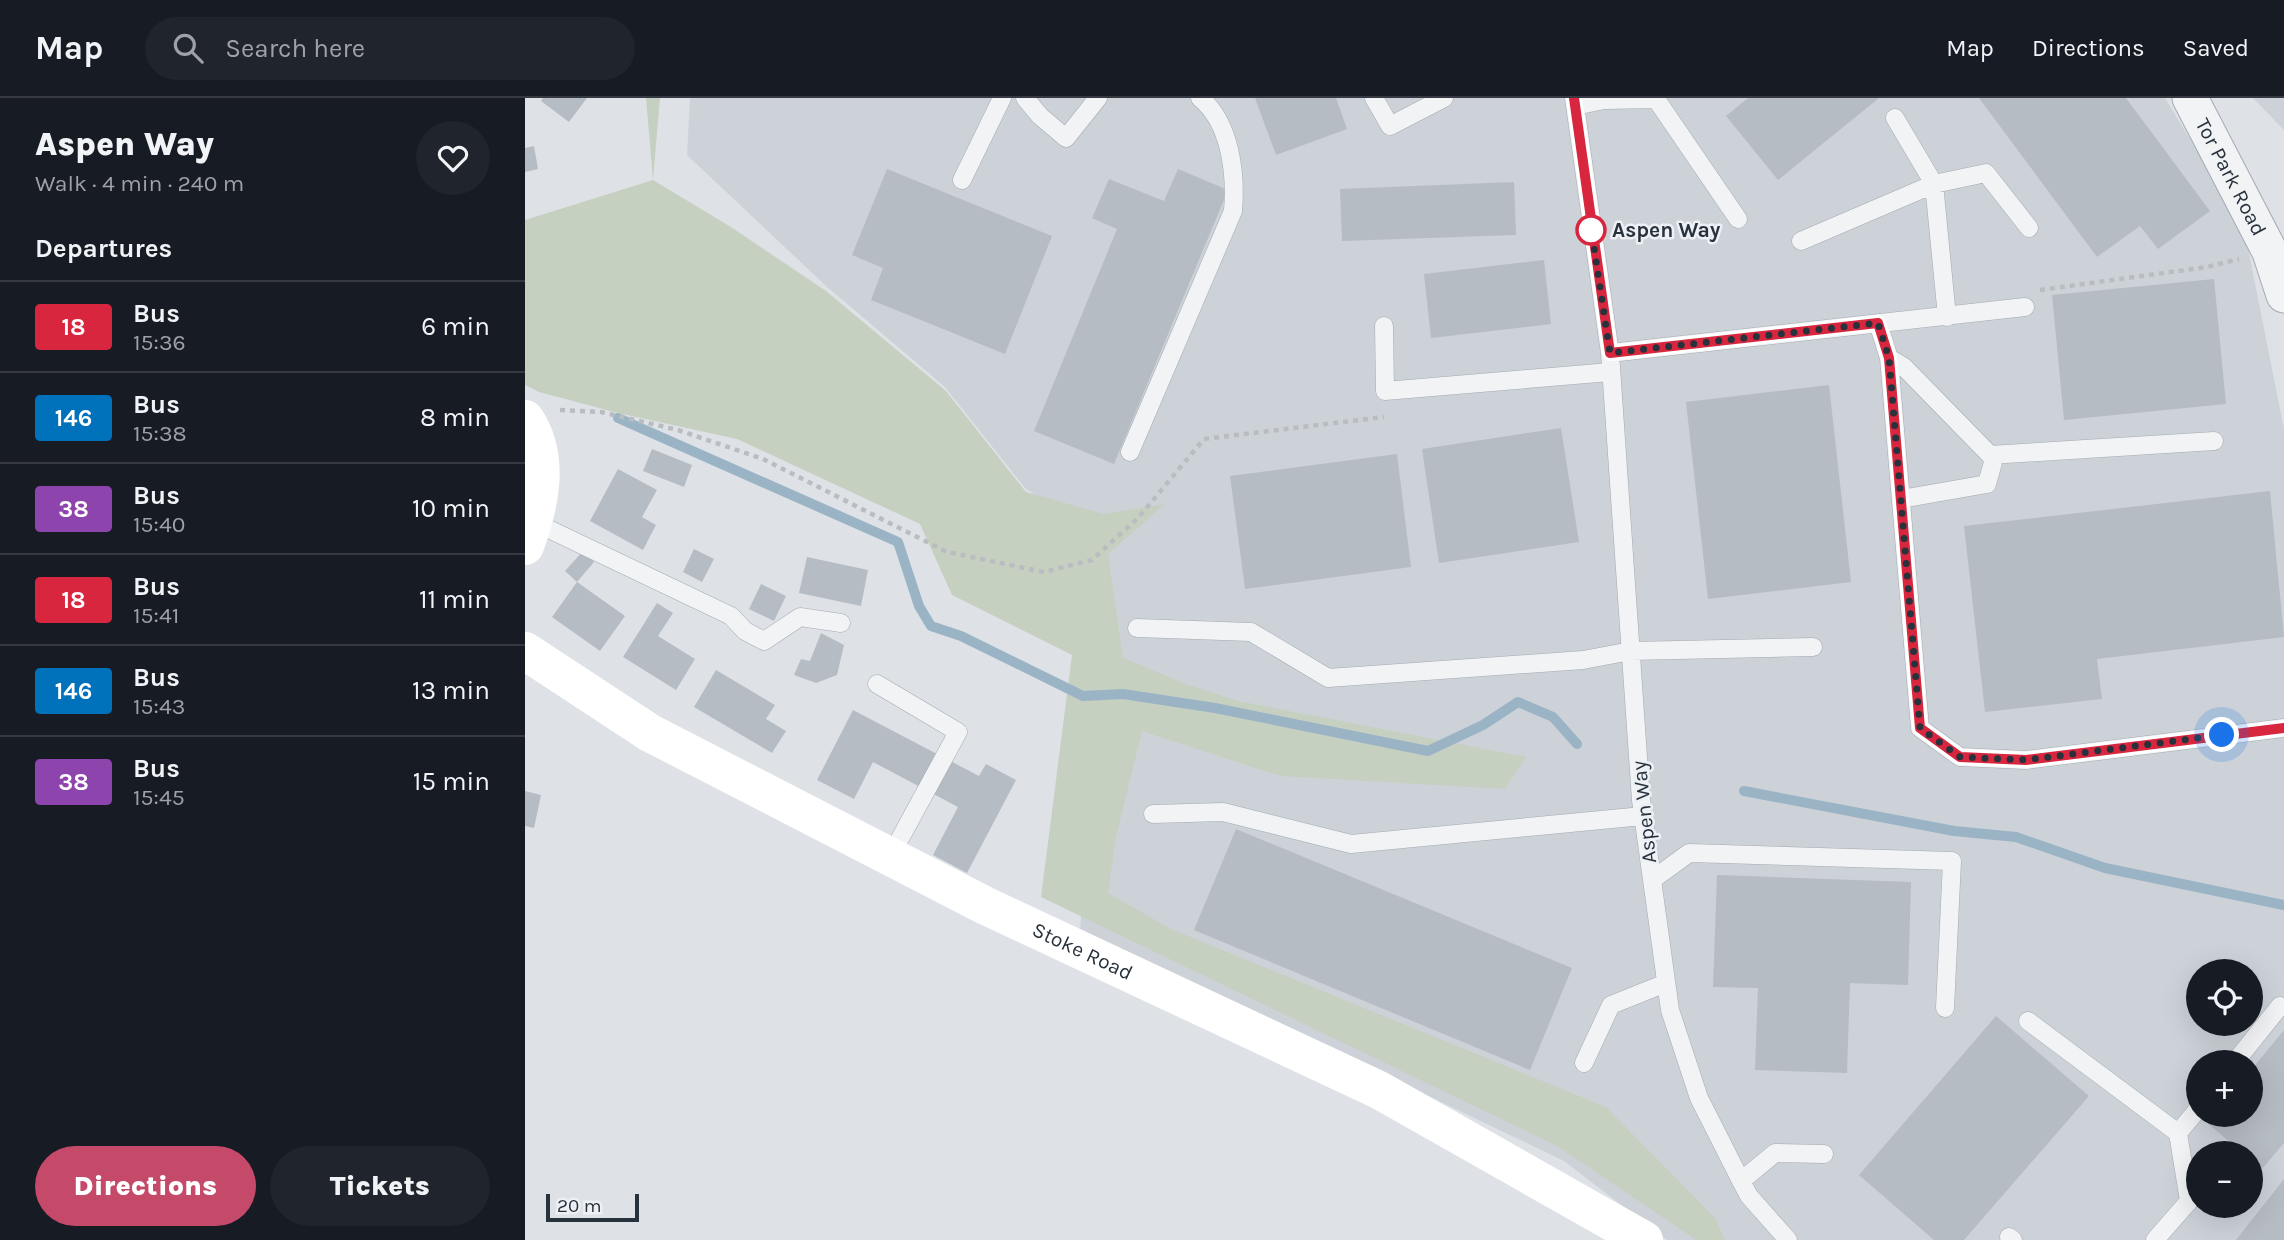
<!DOCTYPE html>
<meta charset="utf-8">
<style>
:root{--surface:#171b24;--page:#20242c;--text:#f1f3f6;--muted:#9ea1a6;--line:#363941;--accent:#c54a6a}
body{margin:0;font-family:Karla,sans-serif;background:var(--page);color:var(--text);height:100vh;display:flex;flex-direction:column;font-size:26px;white-space:nowrap}
*{box-sizing:border-box;margin:0}
p{font-size:23px;color:var(--muted)}
.icon{flex:none;width:38px;height:38px;fill:none;stroke:currentColor;stroke-width:2;stroke-linecap:round;stroke-linejoin:round}
.map{position:relative;flex:1;overflow:hidden}
.drawer{display:flex;flex-direction:column;background:var(--surface);width:525px}
.drawer>*{flex:none}
.badge{padding:0 14px;border-radius:5px;font-size:24px;line-height:46px}
.controls{position:absolute;left:1661px;top:861px;display:grid;gap:14px}
.controls a{display:grid;place-items:center;width:77px;height:77px;border-radius:50%;background:var(--surface);box-shadow:0 7px 28px #0002;font-size:35px}
.scale{position:absolute;left:21px;bottom:18px;width:93px;box-sizing:border-box;padding-left:7px;border:4px solid #28323d;border-top:0;font-size:19px;line-height:24px;white-space:nowrap;color:#28323d;-webkit-text-stroke:5px #edf1f5;paint-order:stroke}
.you{position:absolute;width:35px;height:35px;margin:-18px;border:5px solid #fff;border-radius:50%;background:#1a73e8;box-shadow:0 0 0 10px #1a73e833}
.map>.badge{position:absolute;translate:-50% -50%;box-shadow:0 0 0 4px #fff}
h2{padding:0 35px;font-size:26px;line-height:63px}
.round{display:grid;place-items:center;flex:none;width:74px;height:74px;border-radius:37px;background:var(--page)}
.headline{display:flex;align-items:center;justify-content:space-between;height:119px;padding:0 35px}
h1{font-size:33px;font-weight:800;line-height:52px}
.button{display:flex;gap:14px;margin-top:auto;padding:14px 35px}
.button a{flex:1;height:80px;border-radius:42px;background:var(--accent);color:#fff;font-size:28px;font-weight:800;line-height:80px;text-align:center}
.button a+a{background:var(--page);color:var(--text)}
ul{padding:0;list-style:none}
li{display:flex;align-items:center;gap:21px;height:91px;padding:0 35px;border-top:2px solid var(--line)}
li div{flex:1}
li b{display:block;font-size:26px}
li em{font-style:normal}
li .badge{min-width:77px;font-weight:700;text-align:center}
header{display:flex;align-items:center;gap:42px;box-sizing:border-box;height:98px;padding:0 35px;background:var(--surface);border-bottom:2px solid var(--line)}
header strong{font-size:33px}
nav{display:flex;gap:38px;margin-inline-start:auto;font-size:24px}
.search{width:490px;height:63px;background:var(--page);display:flex;align-items:center;gap:18px;box-sizing:border-box;padding:0 24px;border-radius:38px;color:var(--muted);font-size:26px}
main{display:flex;flex:1;min-height:0}
.map>svg:first-child{display:block}
</style>
<header>
<strong>Map</strong>
<div class="search"><svg class="icon" aria-label="search" viewBox="0 0 24 24"><circle cx="10" cy="10" r="6"/><path d="M15 15l6 6"/></svg>Search here</div>
<nav><a>Map</a><a>Directions</a><a>Saved</a></nav>
</header>
<main>
<section class="drawer">
<div class="headline"><div><h1>Aspen Way</h1><p>Walk · 4 min · 240 m</p></div><a class="round"><svg class="icon" aria-label="heart" viewBox="0 0 24 24"><path d="M12 20l-8-8c-3-5 5-10 8-4 3-6 11-1 8 4z"/></svg></a></div>
<h2>Departures</h2>
<ul>
<li><span class="badge" style="background:#d7263d;color:#fff">18</span><div><b>Bus</b><p>15:36</p></div><em>6 min</em></li>
<li><span class="badge" style="background:#0072bc;color:#fff">146</span><div><b>Bus</b><p>15:38</p></div><em>8 min</em></li>
<li><span class="badge" style="background:#8e44ad;color:#fff">38</span><div><b>Bus</b><p>15:40</p></div><em>10 min</em></li>
<li><span class="badge" style="background:#d7263d;color:#fff">18</span><div><b>Bus</b><p>15:41</p></div><em>11 min</em></li>
<li><span class="badge" style="background:#0072bc;color:#fff">146</span><div><b>Bus</b><p>15:43</p></div><em>13 min</em></li>
<li><span class="badge" style="background:#8e44ad;color:#fff">38</span><div><b>Bus</b><p>15:45</p></div><em>15 min</em></li>
</ul>
<div class="button"><a>Directions</a><a>Tickets</a></div>
</section>
<div class="map">
<svg width="1759" height="1142" viewBox="0 0 1759 1142">
<rect width="100%" height="100%" fill="#dee2e7"/>
<!-- built -->
<path fill="#ccd2d8" fill-rule="evenodd" d="M165,0H1640L1719,130L1759,331V1142H1142L1039,1063L555,831L581,518L552,426L500,390L420,289L301,188L162,57ZM1673,873H1726V926H1673ZM1673,964H1726V1017H1673ZM1673,1055H1726V1108H1673Z
M1728,0H1759V32Z"/>
<!-- green -->
<path fill="#c6d0c0" d="M121,0H135L128,82L206,129L301,193L421,293L501,394L578,416L640,406L583,456L598,560L661,586L713,603L1001,659L980,691L755,678L617,633L591,739L583,795L646,831L1081,1009L1190,1120L1200,1142H1171L1034,1049L516,799L547,557L427,497L395,426L212,341L93,315L14,294L0,287V122L128,82Z"/>
<g fill="none" stroke-linecap="round" stroke-linejoin="round">
<!-- stream -->
<path stroke="#9bb4c5" stroke-width="10" d="M93,320L373,444L394,508L406,528L436,538L558,598L598,596L690,610L903,653L958,627L993,604L1028,619L1052,646
M1219,693L1429,733L1491,739L1580,770L1759,807"/>
</g>
<!-- building -->
<path fill="#b6bcc3" d="M18,0H62L44,24L16,3Z
M730,0H811L822,31L751,57Z
M1223,0H1354L1253,82L1201,18Z
M1454,0H1601L1685,113L1633,151L1615,128L1572,159Z
M9,48L13,71L0,74V50Z
M362,71L527,138L480,256L346,202L358,170L327,157Z
M653,71L703,92L589,366L509,333L592,131L567,120L584,81L639,103Z
M989,84L991,137L817,143L815,91Z
M1019,162L1026,226L906,240L899,176Z
M1689,181L1701,306L1539,322L1527,197Z
M1304,287L1326,484L1183,501L1161,304Z
M1036,330L1054,444L914,465L897,351Z
M127,351L167,367L159,389L118,373Z
M872,356L886,469L720,491L705,378Z
M93,371L132,392L117,419L131,427L118,452L65,423Z
M1745,393L1759,539L1572,561L1577,601L1460,614L1439,428Z
M169,451L189,461L177,484L158,474Z
M58,453L69,464L52,484L100,518L75,553L27,519L52,484L40,473Z
M282,459L343,472L336,508L274,495Z
M236,486L261,498L249,523L224,511Z
M132,505L148,515L133,538L170,561L151,592L98,559Z
M296,535L319,547L312,577L291,585L269,577L276,561L285,563Z
M191,572L250,607L241,621L261,633L247,655L169,609Z
M328,612L454,678L461,666L491,682L442,775L408,757L433,709L348,664L329,701L292,682Z
M0,693L16,697L9,730L0,728Z
M711,731L1047,870L1005,972L669,832Z
M1192,777L1386,784L1383,887L1325,885L1322,975L1230,972L1233,890L1188,889Z
M1471,918L1564,998L1439,1142H1409L1334,1077Z
M1759,932V1045L1737,1071L1726,1062V1055H1718L1681,1024L1687,1017H1726V972Z
M1759,1081V1142H1711Z"/>
<g fill="none" stroke-linecap="round" stroke-linejoin="round">
<!-- lane casing -->
<g stroke="#a4aab1" stroke-width="19">
<path id="lane" d="M500,0L515,18L541,40L573,0
M849,0L865,28L919,0
M1049,0L1085,255L1116,702L1145,912L1174,1000L1216,1083L1224,1098L1263,1142
M1050,8L1079,2L1131,1L1213,121
M1370,20L1409,86L1422,219
M437,82L477,0
M1276,143L1409,86L1461,75L1504,130
M1353,225L1364,260L1395,630L1435,659L1501,662L1759,630
M859,228L860,293L1085,274
M1085,255L1500,209
M1364,260L1379,269L1465,357L1689,343
M605,354L708,113C711,77 706,25 675,0
M1376,401L1462,386L1470,357
M9,424L206,518L220,533L239,543L275,519L316,525
M612,530L726,534L803,580L1058,562L1106,553L1288,549
M352,586L433,634L365,759
M628,716L698,714L826,746L1118,718
M1127,782L1164,755L1427,763L1420,910
M1503,923L1653,1035L1664,1103L1630,1142
M1710,964L1755,908
M1059,965L1086,907L1141,885
M1653,1035L1673,1011
M1216,1083L1250,1055L1299,1056
M1484,1139L1488,1142"/>
</g>
<!-- street casing -->
<g stroke="#a4aab1" stroke-width="37">
<g id="street">
<path id="s1" d="M1665,0L1745,154L1759,197"/>
</g>
</g>
<!-- path -->
<path stroke="#b9bdc1" stroke-width="4.5" stroke-dasharray="5 5" stroke-linecap="butt" d="M1515,192L1682,169L1714,161
M35,312L76,314L153,332L238,361L422,454L519,474L567,462L613,420L679,341L859,319"/>
<!-- lane -->
<use href="#lane" stroke="#f1f3f5" stroke-width="18"/>
<!-- street -->
<use href="#street" stroke="#f1f3f5" stroke-width="35"/>
<!-- secondary -->
<g stroke="#fff" stroke-width="38">
<path d="M0,321C26,359 15,407 0,448"/>
<path id="s2" d="M0,553L125,635L459,807L854,992L1119,1142"/>
</g>
</g>
<g fill="none" stroke-linecap="round" stroke-linejoin="round">
<!-- line casing -->
<g stroke="#fff" stroke-width="16">
<path id="line" d="M1049,0L1085,255L1353,225L1364,260L1395,630L1435,659L1501,662L1759,630"/>
</g>
<!-- line -->
<use href="#line" stroke="#d7263d" stroke-width="10"/>
<!-- walk -->
<path stroke="#28323d" stroke-width="7" stroke-dasharray="0 12.6" d="M1066,132L1065,123L1085,255L1353,225L1364,260L1395,630L1435,659L1501,662L1697,637"/>
</g>
<!-- markers -->
<circle fill="#fff" stroke="#d7263d" stroke-width="3.5" cx="1066" cy="132" r="14"/>
<g text-anchor="middle" dominant-baseline="central" stroke-width="5" stroke-linejoin="round" paint-order="stroke">
<!-- street labels -->
<g font-size="21" fill="#28323d" stroke="#edf1f5">
<text stroke="none"><textPath href="#s1" startOffset="89">Tor Park Road</textPath></text>
<text transform="translate(1119 714) rotate(-96)">Aspen Way</text>
<text stroke="none"><textPath href="#s2" startOffset="634">Stoke Road</textPath></text>
</g>
<!-- stop labels -->
<g font-size="21" font-weight="bold" fill="#28323d" stroke="#edf1f5" text-anchor="start">
<text x="1087" y="132">Aspen Way</text>
</g>
</g>
</svg>
<div class="controls">
<a><svg class="icon" aria-label="locate" viewBox="0 0 24 24"><circle cx="12" cy="12" r="6"/><path d="M12 2v4M12 18v4M2 12h4M18 12h4"/></svg></a>
<a>+</a>
<a>−</a>
</div>
<div class="scale">20 m</div>
<div class="you" style="left:1697px;top:637px"></div>
</div>
</main>
